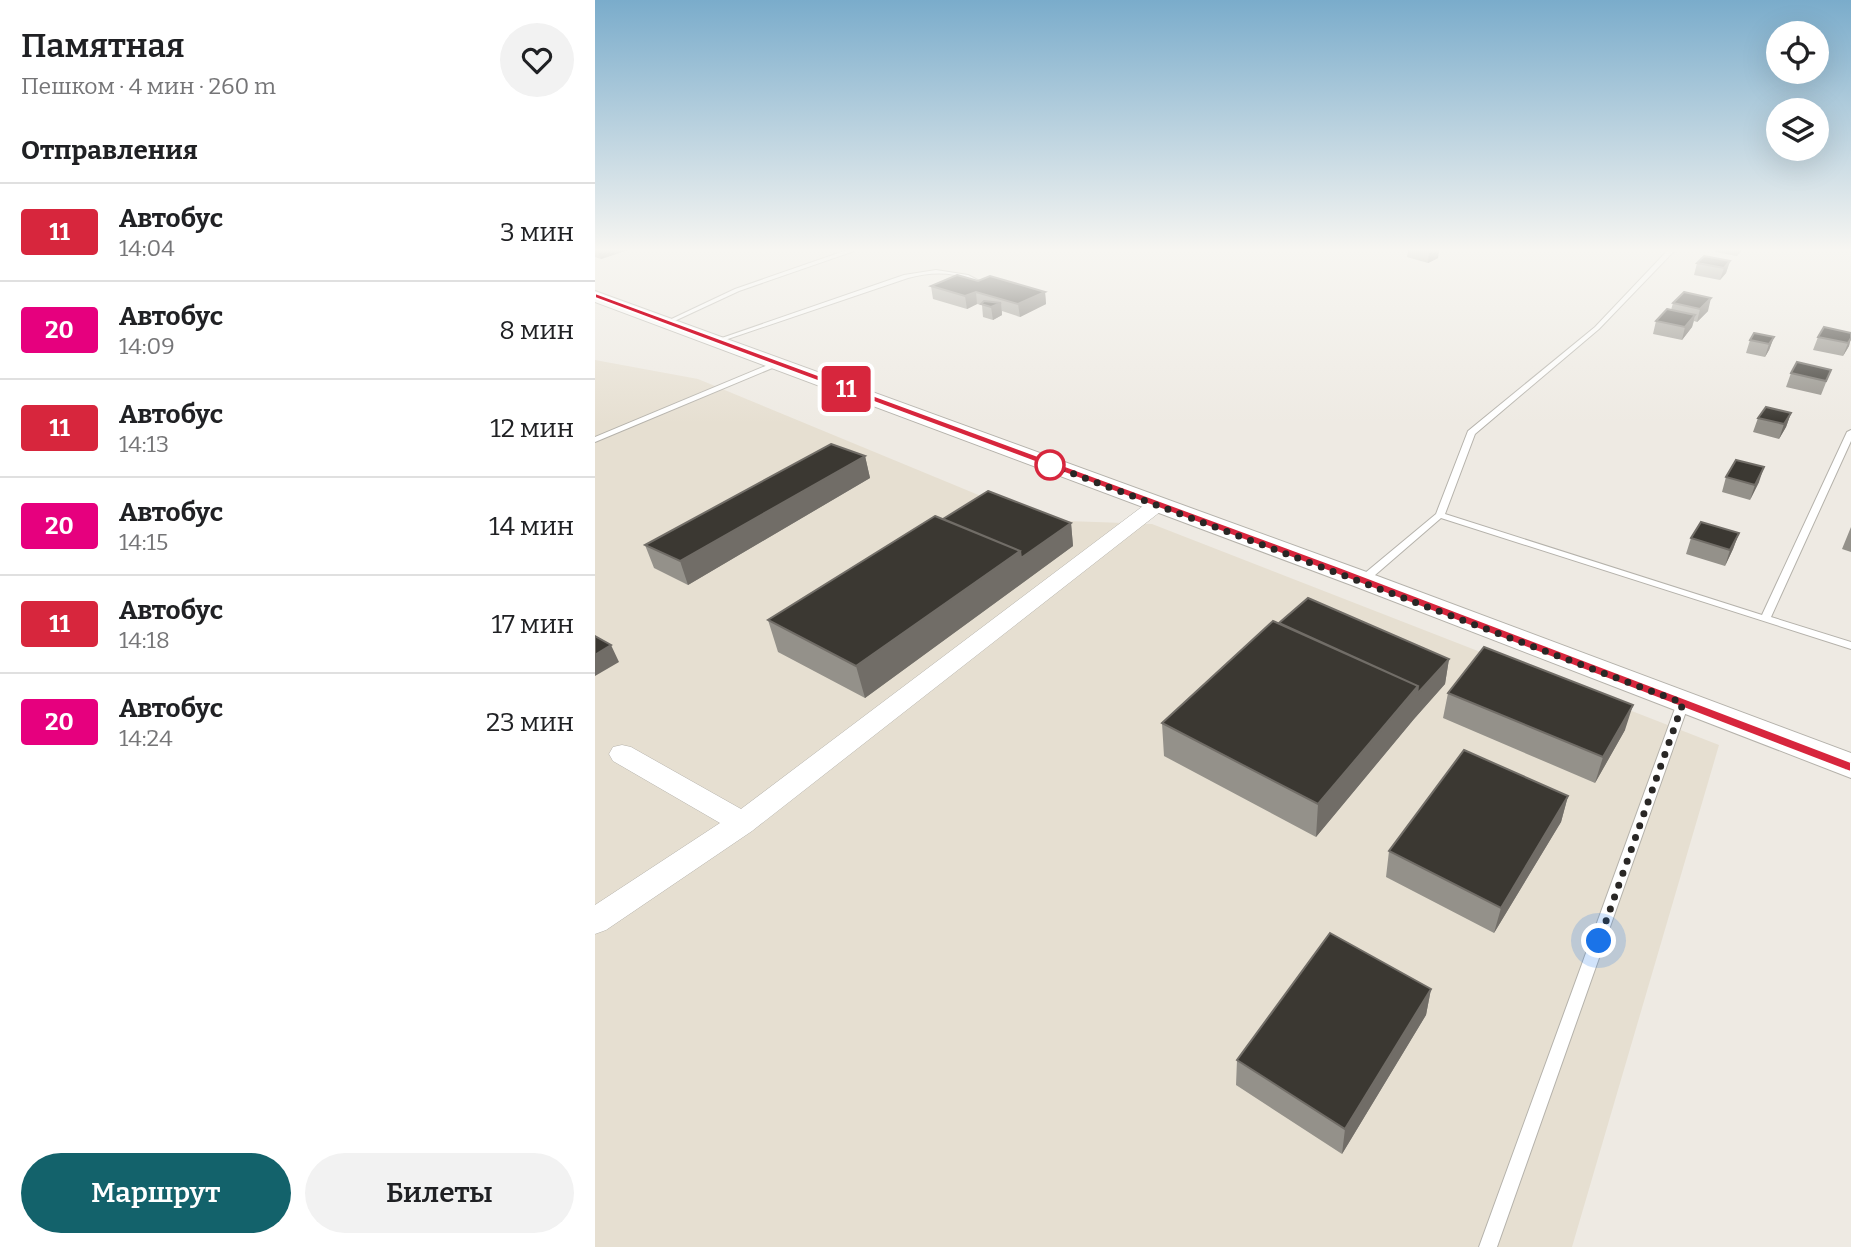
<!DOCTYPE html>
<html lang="ru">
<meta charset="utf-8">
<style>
:root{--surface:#fff;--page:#f2f2f2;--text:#202124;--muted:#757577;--line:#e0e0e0;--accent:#13626b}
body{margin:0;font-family:Bitter,serif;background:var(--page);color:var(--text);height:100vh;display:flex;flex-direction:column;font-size:26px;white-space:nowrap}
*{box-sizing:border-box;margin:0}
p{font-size:23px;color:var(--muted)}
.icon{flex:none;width:38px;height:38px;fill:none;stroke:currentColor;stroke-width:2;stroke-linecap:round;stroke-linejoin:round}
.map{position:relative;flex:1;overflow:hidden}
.side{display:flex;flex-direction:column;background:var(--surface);width:595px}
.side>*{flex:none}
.badge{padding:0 14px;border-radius:5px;font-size:24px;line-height:46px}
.buttons{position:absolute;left:1171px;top:21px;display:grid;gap:14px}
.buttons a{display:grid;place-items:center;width:63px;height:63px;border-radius:50%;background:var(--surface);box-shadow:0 7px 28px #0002;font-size:35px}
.you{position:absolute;width:35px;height:35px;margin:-18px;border:5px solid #fff;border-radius:50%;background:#1a73e8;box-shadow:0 0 0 10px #1a73e833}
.map>.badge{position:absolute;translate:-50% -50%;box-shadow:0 0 0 4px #fff}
h2{padding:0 21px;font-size:26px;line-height:63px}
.round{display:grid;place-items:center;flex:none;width:74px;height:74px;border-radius:37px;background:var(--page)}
.summary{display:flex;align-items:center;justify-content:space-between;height:119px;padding:0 21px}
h1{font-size:33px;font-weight:600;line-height:52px}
.cta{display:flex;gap:14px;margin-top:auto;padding:14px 21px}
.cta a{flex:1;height:80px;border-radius:42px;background:var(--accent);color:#fff;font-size:28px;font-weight:600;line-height:80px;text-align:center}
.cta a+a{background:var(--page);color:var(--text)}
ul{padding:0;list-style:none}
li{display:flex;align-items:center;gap:21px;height:98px;padding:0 21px;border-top:2px solid var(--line)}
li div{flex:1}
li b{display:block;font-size:26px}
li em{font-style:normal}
li .badge{min-width:77px;font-weight:700;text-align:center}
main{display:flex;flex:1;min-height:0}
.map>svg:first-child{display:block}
</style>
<main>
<section class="side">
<div class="summary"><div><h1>Памятная</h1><p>Пешком · 4 мин · 260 m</p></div><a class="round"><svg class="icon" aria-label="heart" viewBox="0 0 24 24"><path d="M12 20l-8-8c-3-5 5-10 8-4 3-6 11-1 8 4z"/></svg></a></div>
<h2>Отправления</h2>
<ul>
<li><span class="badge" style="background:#d7263d;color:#fff">11</span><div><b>Автобус</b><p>14:04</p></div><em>3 мин</em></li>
<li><span class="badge" style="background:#e6007e;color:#fff">20</span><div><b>Автобус</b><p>14:09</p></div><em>8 мин</em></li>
<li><span class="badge" style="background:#d7263d;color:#fff">11</span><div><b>Автобус</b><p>14:13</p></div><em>12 мин</em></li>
<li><span class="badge" style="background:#e6007e;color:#fff">20</span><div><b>Автобус</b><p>14:15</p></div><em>14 мин</em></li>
<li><span class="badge" style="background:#d7263d;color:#fff">11</span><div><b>Автобус</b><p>14:18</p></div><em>17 мин</em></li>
<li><span class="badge" style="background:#e6007e;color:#fff">20</span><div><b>Автобус</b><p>14:24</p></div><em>23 мин</em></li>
</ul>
<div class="cta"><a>Маршрут</a><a>Билеты</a></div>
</section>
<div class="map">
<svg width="1256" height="1247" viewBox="0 0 1256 1247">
<rect width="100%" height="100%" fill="#eeeae3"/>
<!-- built -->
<path fill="#e6dfd1" d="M0,360L103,379L444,520L557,524L1124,745L977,1247H0Z"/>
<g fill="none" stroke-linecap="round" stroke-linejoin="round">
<!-- service casing -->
<g stroke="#b5b2ab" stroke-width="2">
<path id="service" d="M255,249H265L144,291L73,324L68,323L140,289Z
M1074,249H1081L1004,329L880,434L850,514L1167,615L1252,432L1256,430V441L1176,617L1256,642V649L846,518L772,582H764L763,580L764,578L841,514L873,431L1000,327Z
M341,270L373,275L392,285C383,288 370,277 360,275C344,272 328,274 313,278L124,342L118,341L309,275Z
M180,362L187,364L0,442V437Z
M1088,699L1092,700L1094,703L902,1247H884L1082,703L1084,700Z"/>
</g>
<!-- minor casing -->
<g stroke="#b5b2ab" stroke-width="1">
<path id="minor" d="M563,498L573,504L570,508L157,831L11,930L0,934V905L125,823L18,761L14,754L18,747L27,745L36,747L146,809L556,500Z"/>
</g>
<!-- tertiary casing -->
<g stroke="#b5b2ab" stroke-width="2">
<path id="tertiary" d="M0,291L777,574L1256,753V778L759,586L0,302Z"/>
</g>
<!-- service -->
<use href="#service" fill="#fff" fill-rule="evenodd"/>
<!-- minor -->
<use href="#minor" fill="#fff" fill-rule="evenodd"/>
<!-- tertiary -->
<use href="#tertiary" fill="#fff" fill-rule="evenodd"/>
</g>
<!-- wall -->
<path fill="#94918a" d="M0,249H33V250L6,259L0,257Z
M813,249H844L843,258L833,263L812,257Z
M1120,249H1148L1142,256L1120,252Z
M1135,261L1131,273L1125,280L1099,275L1102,263Z
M383,281L450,292L451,304L425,317L407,311V315L398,320L388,317L387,305L382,304L372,309L338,299L336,286Z
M1078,303L1113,311L1102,322L1099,321L1097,327L1087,340L1058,334L1061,321L1076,310Z
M1256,333L1254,346L1248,356L1218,350L1223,337Z
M1179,337L1174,350L1170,357L1151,353L1155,340Z
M1236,370L1226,395L1191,387L1196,373Z
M1196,413L1191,427L1184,439L1158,432L1163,418Z
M270,456L275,478L93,585L59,568L50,545Z
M1131,477L1164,482L1155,500L1127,492Z
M348,519L476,523L478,546L270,698L183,652L173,620Z
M1256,527V552L1247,549Z
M1144,533L1138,549L1130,566L1091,554L1096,538Z
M854,659L850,684L819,719L721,837L569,756L567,723Z
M853,693L1030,730L1000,783L848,718Z
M973,796L966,822L899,933L791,877L794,851Z
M836,989L831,1015L747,1154L641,1085L642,1060Z"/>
<!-- shaded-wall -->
<path fill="#716d67" d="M2,249H33V250L6,259Z
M839,249H844L843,258L833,263L834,252Z
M1135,261L1131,273L1125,280L1129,268Z
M381,292L382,304L372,309L370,296Z
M450,292L451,304L425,317L423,304Z
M1116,298L1113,311L1102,322L1105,309Z
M406,303L407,315L398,320L396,307Z
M1100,315L1097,327L1087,340L1090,327Z
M1179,337L1174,350L1170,357L1174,344Z
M1256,338L1254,346L1248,356L1253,343Z
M1196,413L1191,427L1184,439L1189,424Z
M270,456L275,478L93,585L85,561Z
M1169,467L1164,482L1155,500L1160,485Z
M476,523L478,546L270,698L261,666L425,551Z
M1144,533L1138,549L1130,566L1135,550Z
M16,645L24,662L0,676V655Z
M854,659L850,684L819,719L721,837L723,804L823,686Z
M1038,705L1030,730L1000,783L1008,757Z
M973,796L966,822L899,933L906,908Z
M836,989L831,1015L747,1154L750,1129Z"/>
<!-- building -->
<path fill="#3b3832" stroke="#716d67" stroke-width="2" d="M1109,256L1135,261L1129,268L1102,263Z
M362,275L383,281L395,276L450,292L423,304L381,292L370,296L336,286Z
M1089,292L1116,298L1105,309L1078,303Z
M389,301L406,303L396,307L386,304Z
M1072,309L1100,315L1090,327L1061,321Z
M1229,327L1256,333V338L1253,343L1223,337Z
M1159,333L1179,337L1174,344L1155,340Z
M1202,362L1236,370L1231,381L1196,373Z
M1171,407L1196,413L1189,424L1163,418Z
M236,444L270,456L85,561L50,545Z
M1141,460L1169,467L1160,485L1131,477Z
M393,491L476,523L426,558L425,551L348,519Z
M340,516L425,551L261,666L173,620Z
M1106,522L1144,533L1135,550L1096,538Z
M713,598L854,659L822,694L823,686L684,623Z
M678,621L823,686L723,804L567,723Z
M0,636L16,645L0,655Z
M889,647L1038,705L1008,757L853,693Z
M869,750L973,796L906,908L794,851Z
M735,933L836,989L750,1129L642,1060Z"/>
<!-- sky -->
<linearGradient id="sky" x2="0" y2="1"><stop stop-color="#7aaccb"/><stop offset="0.59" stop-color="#f7f6f2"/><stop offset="1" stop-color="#f7f6f2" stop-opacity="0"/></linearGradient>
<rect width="1256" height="424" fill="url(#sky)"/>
<!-- line -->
<path fill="#d7263d" stroke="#fff" stroke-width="2" d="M0,293L747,568L1256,762V772L1250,770L738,573L0,298Z"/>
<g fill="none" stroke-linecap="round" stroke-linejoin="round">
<!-- walk -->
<path stroke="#292725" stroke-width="7" stroke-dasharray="0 12.6" d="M455,465L1088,703L1004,941"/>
</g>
<!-- markers -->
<circle fill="#fff" stroke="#d7263d" stroke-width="3.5" cx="455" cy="465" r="14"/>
</svg>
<div class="buttons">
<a><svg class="icon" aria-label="locate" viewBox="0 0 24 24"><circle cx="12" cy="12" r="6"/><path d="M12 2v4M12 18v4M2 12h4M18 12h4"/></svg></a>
<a><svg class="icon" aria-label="layers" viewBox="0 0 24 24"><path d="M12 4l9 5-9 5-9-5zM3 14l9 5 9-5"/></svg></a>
</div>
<div class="you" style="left:1004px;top:941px"></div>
<b class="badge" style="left:251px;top:389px;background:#d7263d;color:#fff">11</b>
</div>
</main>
